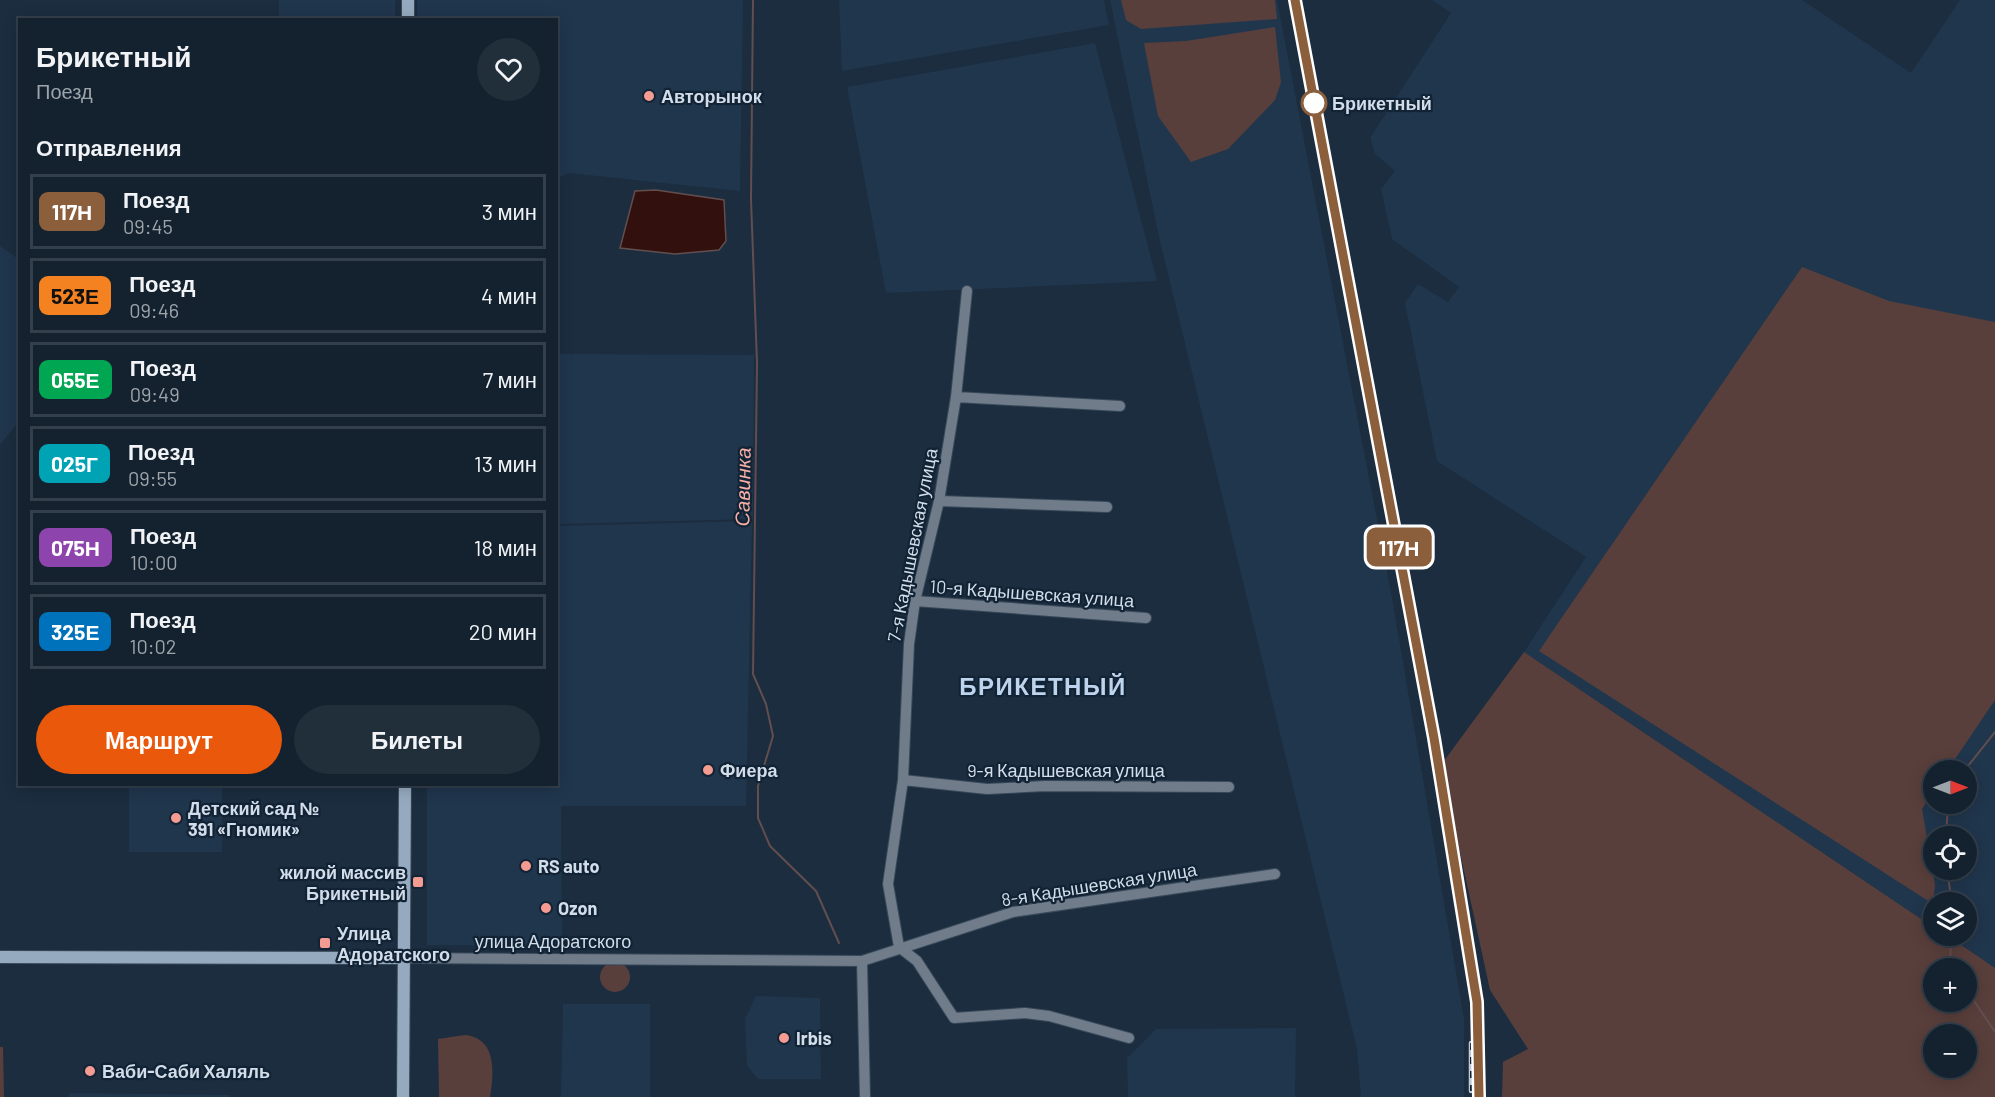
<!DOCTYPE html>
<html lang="ru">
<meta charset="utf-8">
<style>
:root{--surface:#14222f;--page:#212f3b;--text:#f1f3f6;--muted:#9da4aa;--line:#333f4b;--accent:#ea580c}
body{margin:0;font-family:Barlow,sans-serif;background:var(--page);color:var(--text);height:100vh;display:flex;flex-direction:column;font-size:22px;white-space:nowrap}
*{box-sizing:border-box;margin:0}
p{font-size:20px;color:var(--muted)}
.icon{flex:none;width:33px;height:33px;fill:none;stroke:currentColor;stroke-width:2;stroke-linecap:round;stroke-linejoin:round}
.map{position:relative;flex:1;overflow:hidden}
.details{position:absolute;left:18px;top:18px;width:540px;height:768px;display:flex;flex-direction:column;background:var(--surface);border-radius:0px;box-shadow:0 3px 15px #0003,0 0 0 2px var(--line)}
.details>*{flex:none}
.badge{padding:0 12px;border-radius:9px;font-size:21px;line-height:39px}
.needle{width:39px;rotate:90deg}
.tools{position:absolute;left:1923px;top:760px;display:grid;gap:12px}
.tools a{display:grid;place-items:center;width:54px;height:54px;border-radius:50%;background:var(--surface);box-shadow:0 3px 15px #0003,0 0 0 2px var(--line);font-size:30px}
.map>.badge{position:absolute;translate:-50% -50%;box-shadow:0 0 0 3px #fff}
h2{padding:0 18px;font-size:22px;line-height:54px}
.round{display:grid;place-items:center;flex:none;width:63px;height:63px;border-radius:32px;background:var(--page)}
.headline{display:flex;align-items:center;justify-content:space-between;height:102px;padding:0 18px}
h1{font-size:28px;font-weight:800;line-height:45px}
.button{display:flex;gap:12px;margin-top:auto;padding:12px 18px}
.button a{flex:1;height:69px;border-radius:36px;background:var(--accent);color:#fff;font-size:24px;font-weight:800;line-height:69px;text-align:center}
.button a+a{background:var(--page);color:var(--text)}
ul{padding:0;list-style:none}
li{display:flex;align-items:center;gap:18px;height:75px;margin:0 12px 9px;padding:0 6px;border:3px solid var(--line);border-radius:0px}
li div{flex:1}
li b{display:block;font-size:22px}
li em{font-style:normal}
li .badge{min-width:66px;font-weight:700;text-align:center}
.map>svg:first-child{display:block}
</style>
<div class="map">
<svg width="1995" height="1097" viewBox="0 0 1995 1097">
<rect width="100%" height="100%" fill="#1b2d3f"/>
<!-- built -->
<path fill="#20364d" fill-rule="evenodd" d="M279,0H395V19H279Z
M417,0H743L740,191L568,173L557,179L556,20L417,19Z
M839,0H1104L1109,25L842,71Z
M1110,0H1277L1391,592L1464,1019V1097H1361L1357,1049L1159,237Z
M1432,0H1802L1911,73L1960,0H1995V968L1948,936H1966V903H1934L1933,927L1524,652L1586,557L1437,461L1405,303L1418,284L1448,302L1459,287L1392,239L1381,189L1395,171L1375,154L1370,138L1451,13ZM1934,771H1966V804H1934ZM1934,837H1966V870H1934Z
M1095,43L1157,281L886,293L847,87Z
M0,246L20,260L19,421L0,445Z
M557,354L754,355L753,519L557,524Z
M752,521L746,806H561L562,946L427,945V785L556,784L557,526Z
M129,785H222V852H129Z
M756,996L820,998L821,1079H758L747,1066L745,1019Z
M563,1004H650V1097H561Z
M1296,1028L1295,1097H1128L1127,1058L1156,1029Z
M69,1093L230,1095V1097H69Z"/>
<!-- green -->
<path fill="#593f3c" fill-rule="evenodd" d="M1121,0H1275L1277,19L1141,29L1126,20Z
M1275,27L1281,82L1275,100L1228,149L1191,162L1158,116L1144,43L1186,41Z
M1802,267L1889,301L1995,322V700L1947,771H1934L1933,792L1922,809L1935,885L1933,904L1539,651Z
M1524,652L1933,927L1934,936H1948L1995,968V1097H1502L1503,1062L1528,1049L1490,990L1441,765ZM1934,969H1966V1002H1934ZM1934,1035H1966V1068H1934Z
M600 977a15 15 0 1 1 30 0a15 15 0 1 1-30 0Z
M465,1035C497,1038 494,1073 490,1097H439L438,1039Z
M0,1047H3L4,1097H0Z"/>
<!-- water -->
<path fill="#32100d" stroke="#624e4f" stroke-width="1.5" d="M656,190L724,200L726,241L719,250L675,254L620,248L635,191Z"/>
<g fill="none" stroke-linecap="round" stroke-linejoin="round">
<!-- stream -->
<path stroke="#624e4f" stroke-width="2" d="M753,0L751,199L757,363L753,674L766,704L773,736L758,786V818L770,846L816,891L839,943
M1964,771L1995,732
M1946,837L1948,804
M1947,870L1952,903
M1950,969L1951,936
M1966,989L1995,1032"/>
<!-- street casing -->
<g stroke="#38495a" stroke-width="12">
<path id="street" d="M967,291L956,397L939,501L915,601L909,644L903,780L888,884L899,947L917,961L954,1018L1025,1013L1049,1016L1129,1038
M956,397L1120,406
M939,501L1107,507
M915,601L1146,618
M903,780L987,789L1045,786L1229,787
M405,958L862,961L1013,912L1275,874
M862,961L865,1097"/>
</g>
<!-- secondary casing -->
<g stroke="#38495a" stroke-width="14">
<path id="secondary" d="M408,20V0
M0,957L405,958
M403,1097L405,784"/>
</g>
<!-- street -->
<use href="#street" stroke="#707c89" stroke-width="10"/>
<!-- secondary -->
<use href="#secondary" stroke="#96aabf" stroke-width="12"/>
<!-- rail casing -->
<g stroke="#becad6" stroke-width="4.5">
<path id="rail" d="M1295,0L1434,738L1457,874L1477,1002L1479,1097
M1471,1043V1091"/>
</g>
<!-- rail -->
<use href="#rail" stroke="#112335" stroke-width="2" stroke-dasharray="7" stroke-linecap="butt"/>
</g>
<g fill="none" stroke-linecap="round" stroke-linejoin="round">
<!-- line casing -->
<g stroke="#fff" stroke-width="14">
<path id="line" d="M1295,0L1434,738L1477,1002L1479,1097"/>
</g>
<!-- line -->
<use href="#line" stroke="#8b5e3c" stroke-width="9"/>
</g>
<!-- markers -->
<g fill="#f59c92" stroke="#112335" stroke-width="2">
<circle cx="649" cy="96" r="6"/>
<circle cx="708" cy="770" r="6"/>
<circle cx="176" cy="818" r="6"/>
<circle cx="526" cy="866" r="6"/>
<rect x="412" y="876" width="12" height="12" rx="3"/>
<circle cx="546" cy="908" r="6"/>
<rect x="319" y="937" width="12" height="12" rx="3"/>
<circle cx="784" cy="1038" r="6"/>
<circle cx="90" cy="1071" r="6"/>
</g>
<circle fill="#fff" stroke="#8b5e3c" stroke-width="3" cx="1314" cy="103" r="12"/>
<g text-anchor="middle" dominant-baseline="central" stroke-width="4.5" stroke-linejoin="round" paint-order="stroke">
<!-- poi labels -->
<g font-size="18" font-weight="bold" fill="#d2dde9" stroke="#112335" text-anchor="start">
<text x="661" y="96">Авторынок</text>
<text x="720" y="770">Фиера</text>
<text x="188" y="808">Детский сад №<tspan x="188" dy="21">391 «Гномик»</tspan></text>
<text x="538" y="866">RS auto</text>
<text x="406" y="872" text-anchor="end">жилой массив<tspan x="406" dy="21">Брикетный</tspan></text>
<text x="558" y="908">Ozon</text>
<text x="337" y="933">Улица<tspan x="337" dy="21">Адоратского</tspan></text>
<text x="796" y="1038">Irbis</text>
<text x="102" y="1071">Ваби-Саби Халяль</text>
</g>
<!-- stop labels -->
<g font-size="18" font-weight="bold" fill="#d2dde9" stroke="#112335" text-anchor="start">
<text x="1332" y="103">Брикетный</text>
</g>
<!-- street labels -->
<g font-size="18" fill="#d2dde9" stroke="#112335">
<text transform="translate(912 545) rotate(-79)">7-я Кадышевская улица</text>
<text transform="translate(1032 593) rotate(4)">10-я Кадышевская улица</text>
<text x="1066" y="770">9-я Кадышевская улица</text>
<text transform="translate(1099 884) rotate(-9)">8-я Кадышевская улица</text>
<text x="553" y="941">улица Адоратского</text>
</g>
<!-- water labels -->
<g font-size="20" font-style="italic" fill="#f7afa6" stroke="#112335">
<text transform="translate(742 487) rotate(-89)">Савинка</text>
</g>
<!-- district labels -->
<g font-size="24" font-weight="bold" letter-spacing="1.5" fill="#bdd4ec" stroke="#112335">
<text x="1043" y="685">БРИКЕТНЫЙ</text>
</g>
</g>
</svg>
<div class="tools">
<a><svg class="needle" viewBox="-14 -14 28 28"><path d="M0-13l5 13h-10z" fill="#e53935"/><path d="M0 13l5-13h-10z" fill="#9da4aa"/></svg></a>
<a><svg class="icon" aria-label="locate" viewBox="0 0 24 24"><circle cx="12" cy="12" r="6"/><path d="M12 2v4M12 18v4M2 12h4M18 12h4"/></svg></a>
<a><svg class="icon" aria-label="layers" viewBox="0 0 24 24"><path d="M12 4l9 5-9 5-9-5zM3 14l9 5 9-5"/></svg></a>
<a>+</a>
<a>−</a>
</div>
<b class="badge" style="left:1399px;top:547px;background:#8b5e3c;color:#fff">117Н</b>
<section class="details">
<div class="headline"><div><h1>Брикетный</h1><p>Поезд</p></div><a class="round"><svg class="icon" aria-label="heart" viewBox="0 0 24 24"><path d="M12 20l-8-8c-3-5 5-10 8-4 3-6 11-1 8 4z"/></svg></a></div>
<h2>Отправления</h2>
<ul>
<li><span class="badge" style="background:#8b5e3c;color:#fff">117Н</span><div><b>Поезд</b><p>09:45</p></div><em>3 мин</em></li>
<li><span class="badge" style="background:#f58220;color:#111">523Е</span><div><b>Поезд</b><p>09:46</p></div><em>4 мин</em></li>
<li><span class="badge" style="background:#00a651;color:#fff">055Е</span><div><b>Поезд</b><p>09:49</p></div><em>7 мин</em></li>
<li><span class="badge" style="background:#00a3b4;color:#fff">025Г</span><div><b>Поезд</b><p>09:55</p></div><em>13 мин</em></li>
<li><span class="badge" style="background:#8e44ad;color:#fff">075Н</span><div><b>Поезд</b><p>10:00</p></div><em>18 мин</em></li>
<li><span class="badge" style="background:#0072bc;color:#fff">325Е</span><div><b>Поезд</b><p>10:02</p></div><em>20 мин</em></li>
</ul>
<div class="button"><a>Маршрут</a><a>Билеты</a></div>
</section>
</div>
